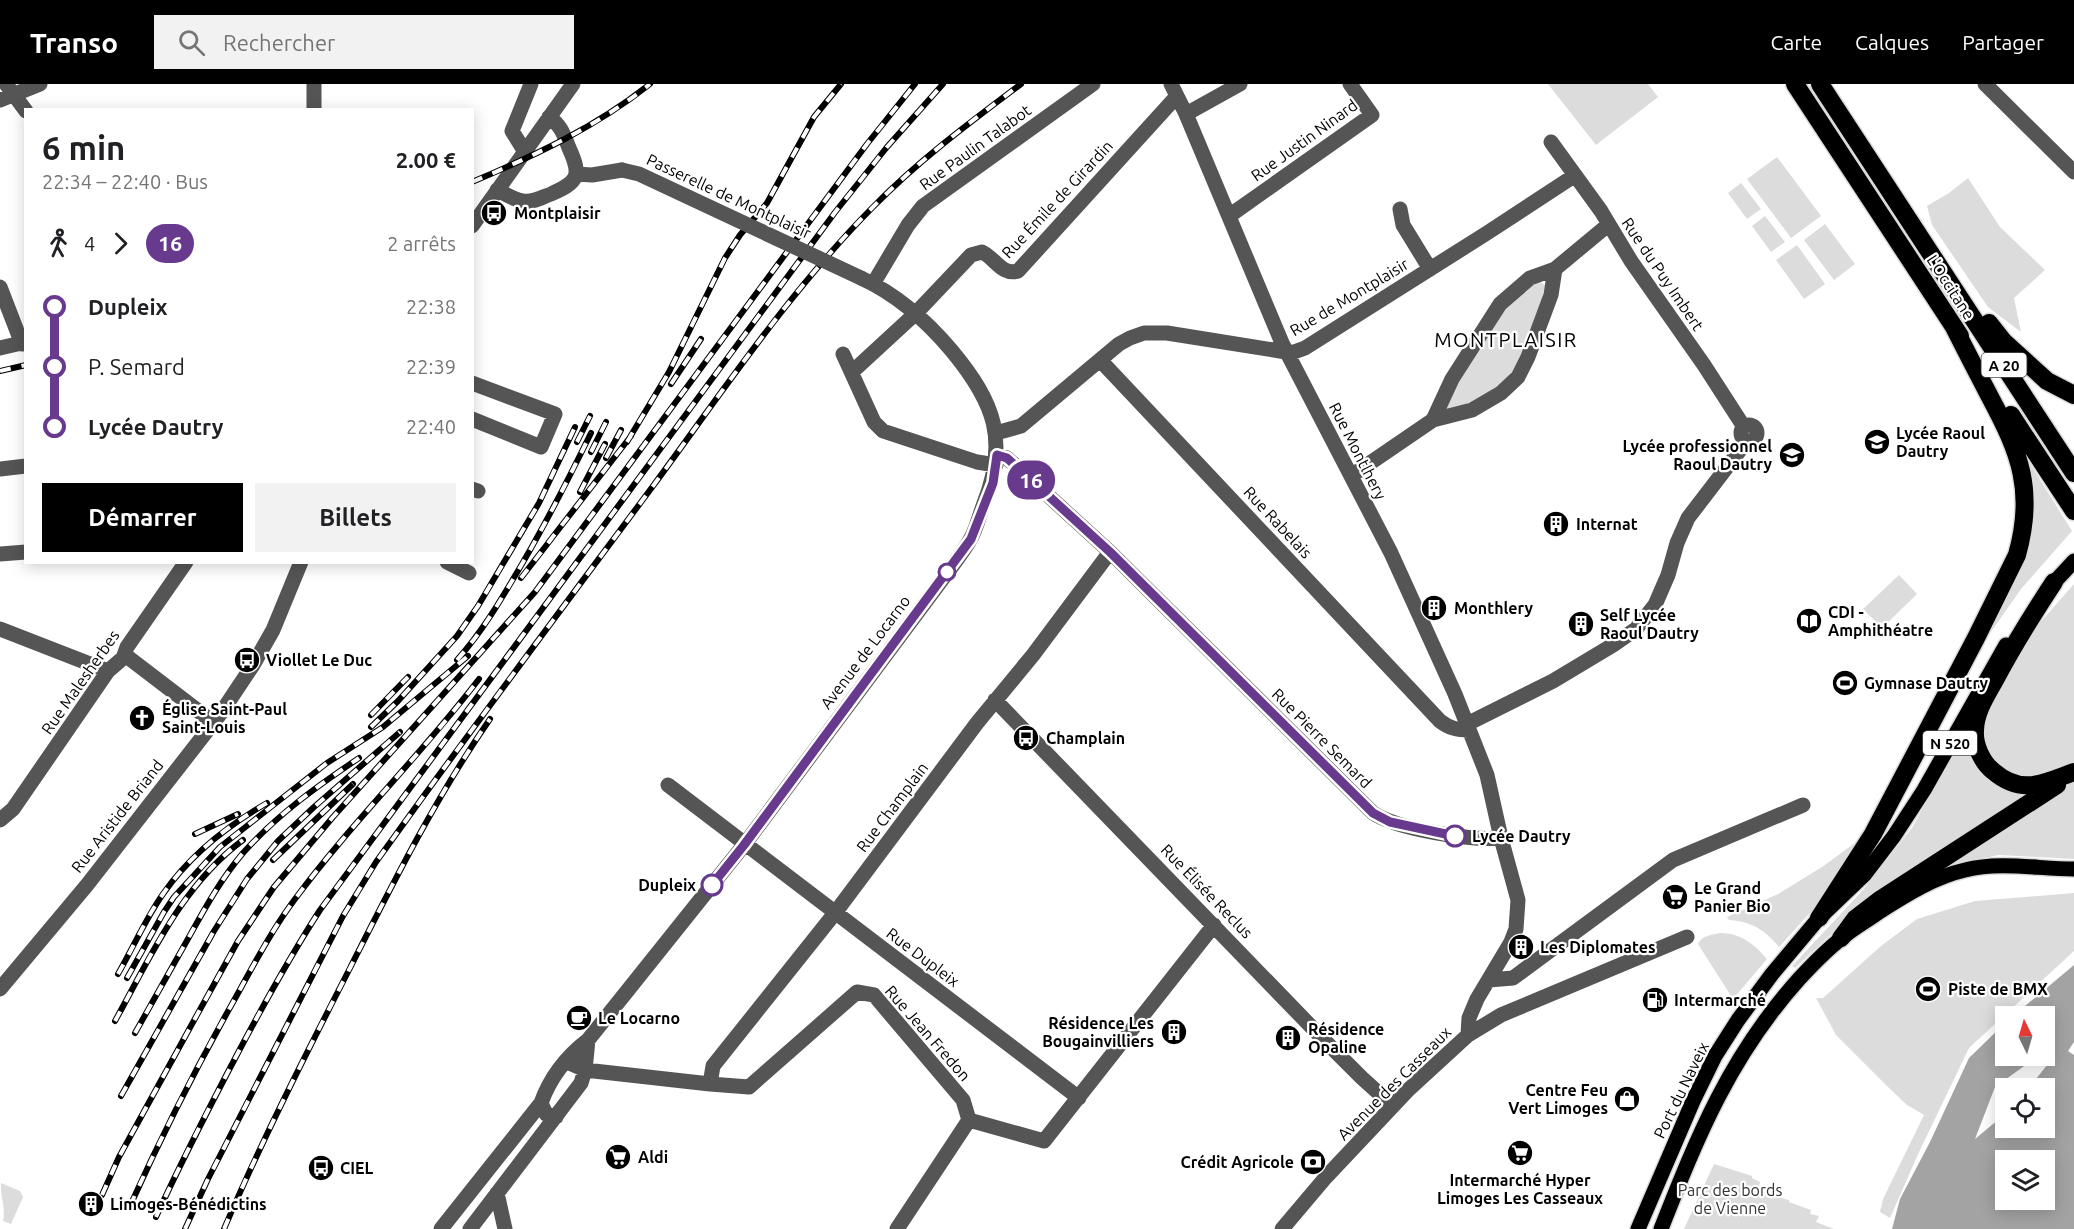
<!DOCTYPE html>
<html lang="fr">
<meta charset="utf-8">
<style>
:root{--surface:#fff;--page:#f2f2f2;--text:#202124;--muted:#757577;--accent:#000}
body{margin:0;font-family:Ubuntu,sans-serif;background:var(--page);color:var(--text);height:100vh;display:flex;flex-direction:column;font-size:22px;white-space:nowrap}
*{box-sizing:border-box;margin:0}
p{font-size:20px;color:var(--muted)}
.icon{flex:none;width:33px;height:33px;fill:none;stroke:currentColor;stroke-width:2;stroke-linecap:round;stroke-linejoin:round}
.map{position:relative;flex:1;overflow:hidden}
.side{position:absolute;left:24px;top:24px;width:450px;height:456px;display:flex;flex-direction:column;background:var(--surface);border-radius:0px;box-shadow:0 3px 15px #0003}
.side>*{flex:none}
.badge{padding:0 12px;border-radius:20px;font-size:21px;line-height:39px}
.needle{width:39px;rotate:355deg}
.controls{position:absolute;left:1995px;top:922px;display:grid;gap:12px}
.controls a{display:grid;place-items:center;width:60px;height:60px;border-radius:0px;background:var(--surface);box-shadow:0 3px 15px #0003;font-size:30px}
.map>.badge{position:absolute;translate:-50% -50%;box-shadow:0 0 0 3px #fff}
.legs{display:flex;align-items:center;gap:9px;height:66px;padding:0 18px;font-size:20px}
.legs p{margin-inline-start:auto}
.head{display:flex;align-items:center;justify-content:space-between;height:102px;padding:0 18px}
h1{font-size:33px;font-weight:700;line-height:45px}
.button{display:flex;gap:12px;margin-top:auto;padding:12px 18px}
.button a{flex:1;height:69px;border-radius:0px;background:var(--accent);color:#fff;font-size:24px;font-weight:700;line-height:69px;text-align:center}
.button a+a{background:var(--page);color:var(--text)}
ul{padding:0 18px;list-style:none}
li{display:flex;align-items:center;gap:21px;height:60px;font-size:22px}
li i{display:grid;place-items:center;width:9px;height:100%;margin:0 8px;background:currentColor}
li i::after{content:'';width:15px;height:15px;margin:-8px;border:4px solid;border-radius:50%;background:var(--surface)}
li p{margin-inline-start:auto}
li:first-child i{background:linear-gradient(#0000 50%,currentColor 0)}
li:last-child i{background:linear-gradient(currentColor 50%,#0000 0)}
header{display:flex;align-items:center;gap:36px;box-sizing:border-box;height:84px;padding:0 30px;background:var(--accent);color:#fff}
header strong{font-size:28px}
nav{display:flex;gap:33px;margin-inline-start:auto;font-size:21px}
.search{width:420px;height:54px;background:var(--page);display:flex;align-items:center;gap:15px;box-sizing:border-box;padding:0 21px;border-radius:0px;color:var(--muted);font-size:22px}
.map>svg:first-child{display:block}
</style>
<header>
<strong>Transo</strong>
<div class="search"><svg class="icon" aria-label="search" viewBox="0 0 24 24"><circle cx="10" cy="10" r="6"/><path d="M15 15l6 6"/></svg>Rechercher</div>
<nav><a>Carte</a><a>Calques</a><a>Partager</a></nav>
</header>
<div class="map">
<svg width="2074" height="1145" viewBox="0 0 2074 1145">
<rect width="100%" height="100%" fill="#fff"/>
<!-- green -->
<path fill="#dcdcdc" d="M1548,0H1648L1658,13L1596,61Z
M1777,73L1821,132L1791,154L1747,95Z
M1968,94L2000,143L2045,186L2014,214L2021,248L1988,223L1932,141L1927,122L1949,109Z
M1741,99L1761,125L1747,135L1728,109Z
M1765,132L1785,158L1771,168L1752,142Z
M1825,140L1855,180L1834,196L1804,156Z
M1797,161L1825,200L1804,215L1776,176Z
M1538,197L1545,201C1538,235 1525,290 1493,309C1479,317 1463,321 1449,327L1445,326L1455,303L1505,222Z
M2026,373L2072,447L2021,505L1979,565L2014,489Z
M1899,491L1917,510L1882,544L1863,525Z
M2074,500V679L2054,692L2013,694L1985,670L1982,634L1987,621L2037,542Z
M1964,648C1977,689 1985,707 2032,711L1845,837L1795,884L1792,882L1863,806L1912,744Z
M2074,698V775L1999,771L1952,780L1951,776Z
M1859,756L1819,819L1779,863C1765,846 1751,837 1729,836L1727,833L1778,810L1822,783Z
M2074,809V867L1969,964L1919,1068L1890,1134L1880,1128L1883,1115L1924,1031L1907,1021L1887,1002L1836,951L1816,914H1823L1881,862L1917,835L1975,817Z
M1720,849C1741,849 1754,860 1767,875L1733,915L1698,860C1702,851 1712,851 1720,849Z
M1714,1080L1752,1092V1094L1760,1098L1759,1102L1781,1110V1114L1789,1116V1118L1811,1126L1810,1130L1819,1132L1816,1138L1834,1145H1684Z
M1,1099L20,1107L23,1113L11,1140L3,1137C6,1123 0,1113 1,1099Z"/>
<!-- water -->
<path fill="#a3a3a3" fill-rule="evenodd" d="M2074,881V958L2068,967L2074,971V1145H1892L1900,1115L1930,1058L1969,974L2005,939L2006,972H2038L1995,1003L1975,1055L2005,1030L2006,1044H2044V1005H2028L2055,971L2051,963L2045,967L2044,933H2012ZM2006,1077H2044V1116H2006Z"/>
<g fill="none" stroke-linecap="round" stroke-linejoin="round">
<!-- major casing -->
<g stroke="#dbdbdb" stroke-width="18">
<path id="major" d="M2047,506L2074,477
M1638,1145L1693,1017L1715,972L1738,936L1772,890L1819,834L1865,790L1894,752L1924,706L2006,561
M1661,1145C1698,1051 1730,972 1799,895C1812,881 1826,866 1842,854C1853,844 1867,837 1879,828C1906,811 1934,793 1965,786C2001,777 2038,785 2074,785"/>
</g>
<!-- highway casing -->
<g stroke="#dbdbdb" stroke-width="21">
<path id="highway" d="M1795,0L1960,252
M1820,0L2074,389
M1989,239L2004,258L2047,297L2074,311
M2011,331L2074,427
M2054,498C2033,530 2013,562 1995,596C1986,612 1975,629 1975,647C1974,661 1982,678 1993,687C2022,712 2044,699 2074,688
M1819,834L1873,750L1976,554L2017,471C2035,407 2020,369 1990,313C1978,290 1966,267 1954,243
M1841,854L1855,835L1881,815L2057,701"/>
</g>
<!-- minor -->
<path stroke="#555" stroke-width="15" d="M6,0L26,27
M1171,0L1186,30L1282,259L1391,469L1455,610L1487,691L1501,754L1518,816L1516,845L1511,858L1477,915L1469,934L1468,951
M1985,0L2074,88
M0,16L40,0
M314,26V0
M1186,30L1240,0
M1551,58L1601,127L1631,177L1704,281L1744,343
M525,68L512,47L531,0
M576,90L592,91L622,86
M497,106C506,110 514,116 523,117C533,119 542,113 551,110C578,98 582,92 569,64C564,51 561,41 549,33
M1400,125L1403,141L1430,185
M1229,132L1372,31L1350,0
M472,142L573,0
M873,200L908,141L923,122L1093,0
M0,203L22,260
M0,264L26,258
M843,270L874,338L883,347L977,378L996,381
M1100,276L1440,637C1449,644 1457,646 1469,646
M852,288L916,229L971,171L982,168C995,174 1002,192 1018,187L1177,12
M472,299L555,330L541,363L472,335
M1433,336L1452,295L1500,220L1530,194L1555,185L1608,141
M1741 349a8 8 0 1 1 16 0a8 8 0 1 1-16 0Z
M996,349L1021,342L1119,260L1130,254L1144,249H1167L1286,268H1294L1305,264L1487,149L1574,92
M997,371L1007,374L1110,468L1373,729C1397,745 1471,757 1501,754
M0,385L26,382
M1351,392L1433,336L1472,326L1501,309L1518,293L1528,273L1551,211L1555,185
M472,405L478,407
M0,470L26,468
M447,478L469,489
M0,545L108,587
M123,574H129L214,639
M995,616L1327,959L1362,994L1393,1022
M1467,640L1553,597L1613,561L1636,545L1655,521L1668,491L1677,459L1688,434L1747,357
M668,701L1079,1014
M0,736L13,725L108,587L123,574L127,563L186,478
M1489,896L1513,894L1673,776L1803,721
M0,905L87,801L221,629L253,581L273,546L301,478
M567,978L585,986L710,1000L749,1003L857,908L874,911L963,1016L969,1036
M710,1000L713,982L835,829L977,639L1033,571L1110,468
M556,1033L546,1030L541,1019C550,994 567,972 588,956L744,761L941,497C951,483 962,470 970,456C976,446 979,433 983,422C1009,357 995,319 952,267C926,236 898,211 861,194
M969,1036L1044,1057L1214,841
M497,1109L505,1145
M441,1145L541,1019
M470,1145L581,999L585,986L588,956
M897,1145L969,1036
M1282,1145L1326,1093L1407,1007L1468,951L1501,931L1687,853"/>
<!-- major -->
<use href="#major" stroke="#000" stroke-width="15"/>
<!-- highway -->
<use href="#highway" stroke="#000" stroke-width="18"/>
<!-- rail casing -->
<g stroke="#000" stroke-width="6">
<path id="rail" d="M472,98C536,71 596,43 650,0
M0,287L26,281
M671,300L701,255
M577,358L590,332
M627,358L669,288L725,174L740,151L767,119L814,33L841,0
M591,368L606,338
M606,374L621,346
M580,408L605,360
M548,459L631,352
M521,494L552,454
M457,576C483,547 502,514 522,480C547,437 569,394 591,349
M371,631L408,593
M371,643L398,617L457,552L478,522L539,419L575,343
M195,750L238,730
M273,776L353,700
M118,890C133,864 146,834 163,810C190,771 227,742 267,719
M127,894L164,828L174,813L220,763L327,679L383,643L468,572
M115,937C151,872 182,801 243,756
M135,949C153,917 171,885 189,853C205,824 221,795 243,769C278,730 316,703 359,674
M121,1012L214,847L247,795L278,757L314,723L400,648
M102,1111L119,1073L192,940L238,857L274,803L333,733L535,508L867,60L915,0
M130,1122C161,1053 195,986 232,920C252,884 271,847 295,815C352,738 421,671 479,595
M156,1133C182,1076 211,1020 240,965C265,918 291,871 320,826L836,127L887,63L943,0
M185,1145L208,1095L343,832L376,778L420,717C497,611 575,507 653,402C723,307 789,208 872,124C918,77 969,39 1021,0
M224,1145C262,1056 306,970 350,884C393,799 436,713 490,635"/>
</g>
<!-- rail -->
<use href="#rail" stroke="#fff" stroke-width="4" stroke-dasharray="11" stroke-linecap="butt"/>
<!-- minor-bridge -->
<path stroke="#555" stroke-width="15" d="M622,86L639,90L861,194"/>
</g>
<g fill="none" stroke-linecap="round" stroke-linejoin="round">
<!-- line-1 casing -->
<g stroke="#fff" stroke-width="14">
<path id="line-1" d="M712,801L744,761L971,455L993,399L997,371L1007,374L1110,468L1373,729L1390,738L1455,752"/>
</g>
<!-- line-1 -->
<use href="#line-1" stroke="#673a8e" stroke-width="9"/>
</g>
<!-- icons -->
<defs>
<g id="bus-disc" transform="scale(1.35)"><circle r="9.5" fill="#000" stroke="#fff"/><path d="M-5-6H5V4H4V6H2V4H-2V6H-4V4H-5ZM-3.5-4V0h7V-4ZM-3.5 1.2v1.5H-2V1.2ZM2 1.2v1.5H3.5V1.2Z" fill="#fff"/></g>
<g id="school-disc" transform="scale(1.35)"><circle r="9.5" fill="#000" stroke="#fff"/><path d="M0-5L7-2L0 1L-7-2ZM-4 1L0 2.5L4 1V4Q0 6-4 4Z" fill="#fff"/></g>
<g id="building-disc" transform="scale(1.35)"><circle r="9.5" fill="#000" stroke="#fff"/><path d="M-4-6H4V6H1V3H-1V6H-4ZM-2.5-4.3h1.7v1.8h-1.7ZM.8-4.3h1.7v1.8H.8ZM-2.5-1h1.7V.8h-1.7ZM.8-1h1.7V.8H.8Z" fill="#fff"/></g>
<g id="library-disc" transform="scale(1.35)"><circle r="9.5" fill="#000" stroke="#fff"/><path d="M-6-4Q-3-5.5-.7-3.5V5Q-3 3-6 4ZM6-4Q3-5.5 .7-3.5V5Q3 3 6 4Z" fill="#fff"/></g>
<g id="stadium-disc" transform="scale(1.35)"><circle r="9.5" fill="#000" stroke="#fff"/><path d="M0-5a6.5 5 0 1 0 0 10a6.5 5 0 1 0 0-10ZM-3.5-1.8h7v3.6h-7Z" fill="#fff"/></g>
<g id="church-disc" transform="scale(1.35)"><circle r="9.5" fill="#000" stroke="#fff"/><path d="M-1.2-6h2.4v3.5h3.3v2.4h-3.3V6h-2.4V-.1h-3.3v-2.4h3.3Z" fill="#fff"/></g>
<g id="supermarket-disc" transform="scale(1.35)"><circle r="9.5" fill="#000" stroke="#fff"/><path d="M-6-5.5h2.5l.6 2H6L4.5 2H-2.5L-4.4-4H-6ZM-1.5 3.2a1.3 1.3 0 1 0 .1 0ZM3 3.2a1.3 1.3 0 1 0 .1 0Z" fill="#fff"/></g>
<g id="fuel-disc" transform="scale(1.35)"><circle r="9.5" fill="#000" stroke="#fff"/><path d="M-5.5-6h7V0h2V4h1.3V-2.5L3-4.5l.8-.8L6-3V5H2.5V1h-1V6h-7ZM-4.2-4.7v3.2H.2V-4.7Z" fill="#fff"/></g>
<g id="cafe-disc" transform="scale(1.35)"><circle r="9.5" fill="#000" stroke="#fff"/><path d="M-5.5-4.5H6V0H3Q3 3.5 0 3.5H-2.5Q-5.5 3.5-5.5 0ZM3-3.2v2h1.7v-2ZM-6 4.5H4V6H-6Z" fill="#fff"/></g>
<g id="shop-disc" transform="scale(1.35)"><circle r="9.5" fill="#000" stroke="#fff"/><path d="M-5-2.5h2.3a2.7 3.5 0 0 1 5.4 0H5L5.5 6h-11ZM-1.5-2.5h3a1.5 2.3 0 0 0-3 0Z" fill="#fff"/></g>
<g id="bank-disc" transform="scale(1.35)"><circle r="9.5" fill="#000" stroke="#fff"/><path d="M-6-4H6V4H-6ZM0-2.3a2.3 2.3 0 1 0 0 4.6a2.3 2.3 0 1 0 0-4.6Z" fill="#fff"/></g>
</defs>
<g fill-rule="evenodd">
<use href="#bus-disc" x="494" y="129"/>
<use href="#school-disc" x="1877" y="358"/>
<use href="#school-disc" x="1792" y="371"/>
<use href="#building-disc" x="1556" y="440"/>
<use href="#building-disc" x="1434" y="524"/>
<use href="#library-disc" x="1809" y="537"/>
<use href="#building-disc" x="1581" y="540"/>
<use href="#bus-disc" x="247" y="576"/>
<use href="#stadium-disc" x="1845" y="599"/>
<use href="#church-disc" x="142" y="634"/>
<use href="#bus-disc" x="1026" y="654"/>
<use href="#supermarket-disc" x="1675" y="813"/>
<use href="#building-disc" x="1521" y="863"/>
<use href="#stadium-disc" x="1928" y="905"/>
<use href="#fuel-disc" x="1655" y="916"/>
<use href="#cafe-disc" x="579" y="934"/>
<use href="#building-disc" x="1174" y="948"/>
<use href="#building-disc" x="1288" y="954"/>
<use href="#shop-disc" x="1627" y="1015"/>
<use href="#supermarket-disc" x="1520" y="1069"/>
<use href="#supermarket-disc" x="618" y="1073"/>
<use href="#bank-disc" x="1313" y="1078"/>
<use href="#bus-disc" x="321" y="1084"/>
<use href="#building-disc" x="91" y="1120"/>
</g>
<!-- markers -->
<g fill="#fff" stroke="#673a8e" stroke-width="3">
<circle cx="947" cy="488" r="8"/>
<circle cx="1455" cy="752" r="10"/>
<circle cx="712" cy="801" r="10"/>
</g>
<g text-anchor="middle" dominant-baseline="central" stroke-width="4.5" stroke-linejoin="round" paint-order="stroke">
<!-- shield labels -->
<g fill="#fff" stroke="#4c4c4c" stroke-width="1.5">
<rect x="1981.5" y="269" width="45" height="24" rx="4.5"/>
<rect x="1923" y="647" width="54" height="24" rx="4.5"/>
</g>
<g font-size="15" font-weight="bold" fill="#000">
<text x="2004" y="281">A 20</text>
<text x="1950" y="659">N 520</text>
</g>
<!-- street labels -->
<g font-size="16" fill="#000" stroke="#fff">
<text transform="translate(1304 56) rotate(-36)">Rue Justin Ninard</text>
<text transform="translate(975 63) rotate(-36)">Rue Paulin Talabot</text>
<text transform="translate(729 112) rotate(25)">Passerelle de Montplaisir</text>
<text transform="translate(1057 115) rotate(-47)">Rue Émile de Girardin</text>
<text transform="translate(1663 190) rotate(56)">Rue du Puy Imbert</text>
<text transform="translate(1951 203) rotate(57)">L'Occitane</text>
<text transform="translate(1349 213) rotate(-31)">Rue de Montplaisir</text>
<text transform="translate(1358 367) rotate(63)">Rue Montlhery</text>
<text transform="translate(1278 438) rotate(47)">Rue Rabelais</text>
<text transform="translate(865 568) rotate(-53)">Avenue de Locarno</text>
<text transform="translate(80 598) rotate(-55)">Rue Malesherbes</text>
<text transform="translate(1322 654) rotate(45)">Rue Pierre Semard</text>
<text transform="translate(892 723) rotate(-53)">Rue Champlain</text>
<text transform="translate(117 732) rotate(-52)">Rue Aristide Briand</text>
<text transform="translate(1207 807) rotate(46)">Rue Élisée Reclus</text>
<text transform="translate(923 873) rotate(37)">Rue Dupleix</text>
<text transform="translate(928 949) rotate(49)">Rue Jean Fredon</text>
<text transform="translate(1394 999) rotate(-45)">Avenue des Casseaux</text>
<text transform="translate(1681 1006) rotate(-64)">Port du Naveix</text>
</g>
<!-- poi labels -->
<g font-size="16" font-weight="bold" fill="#000" stroke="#fff" text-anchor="start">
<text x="514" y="129">Montplaisir</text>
<text x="1896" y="349">Lycée Raoul<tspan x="1896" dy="18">Dautry</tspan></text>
<text x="1772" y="362" text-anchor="end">Lycée professionnel<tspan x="1772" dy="18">Raoul Dautry</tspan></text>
<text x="1576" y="440">Internat</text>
<text x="1454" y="524">Monthlery</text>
<text x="1828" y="528">CDI -<tspan x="1828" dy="18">Amphithéatre</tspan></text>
<text x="1600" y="531">Self Lycée<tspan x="1600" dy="18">Raoul Dautry</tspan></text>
<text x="266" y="576">Viollet Le Duc</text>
<text x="1864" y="599">Gymnase Dautry</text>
<text x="162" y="625">Église Saint-Paul<tspan x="162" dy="18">Saint-Louis</tspan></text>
<text x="1046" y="654">Champlain</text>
<text x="1694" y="804">Le Grand<tspan x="1694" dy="18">Panier Bio</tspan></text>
<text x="1540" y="863">Les Diplomates</text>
<text x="1948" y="905">Piste de BMX</text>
<text x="1674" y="916">Intermarché</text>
<text x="598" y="934">Le Locarno</text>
<text x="1154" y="939" text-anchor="end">Résidence Les<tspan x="1154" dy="18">Bougainvilliers</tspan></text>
<text x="1308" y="945">Résidence<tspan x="1308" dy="18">Opaline</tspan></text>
<text x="1608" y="1006" text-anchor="end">Centre Feu<tspan x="1608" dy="18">Vert Limoges</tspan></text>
<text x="638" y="1073">Aldi</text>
<text x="1294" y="1078" text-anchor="end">Crédit Agricole</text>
<text x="340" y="1084">CIEL</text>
<text x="1520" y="1096" text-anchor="middle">Intermarché Hyper<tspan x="1520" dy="18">Limoges Les Casseaux</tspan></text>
<text x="110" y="1120">Limoges-Bénédictins</text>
</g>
<!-- stop labels -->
<g font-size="16" font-weight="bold" fill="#000" stroke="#fff" text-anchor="start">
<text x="1472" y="752">Lycée Dautry</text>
<text x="696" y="801" text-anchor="end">Dupleix</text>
</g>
<!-- park labels -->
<g font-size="16" fill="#333" stroke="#fff">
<text x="1730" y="1106">Parc des bords<tspan x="1730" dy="18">de Vienne</tspan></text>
</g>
<!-- quarter labels -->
<g font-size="20" letter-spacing="1.5" fill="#000" stroke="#fff">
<text x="1506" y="255">MONTPLAISIR</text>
</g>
</g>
</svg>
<div class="controls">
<a><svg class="needle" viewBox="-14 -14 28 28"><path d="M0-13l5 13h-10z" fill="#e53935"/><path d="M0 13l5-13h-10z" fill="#757577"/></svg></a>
<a><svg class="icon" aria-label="locate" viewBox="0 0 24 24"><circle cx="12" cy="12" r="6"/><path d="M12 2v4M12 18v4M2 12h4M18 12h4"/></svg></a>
<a><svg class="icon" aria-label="layers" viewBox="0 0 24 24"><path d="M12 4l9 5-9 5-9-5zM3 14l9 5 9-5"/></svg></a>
</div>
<b class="badge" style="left:1031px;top:396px;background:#673a8e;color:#fff">16</b>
<section class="side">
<div class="head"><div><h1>6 min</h1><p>22:34 – 22:40 · Bus</p></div><b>2.00 €</b></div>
<div class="legs"><svg class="icon" aria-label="walk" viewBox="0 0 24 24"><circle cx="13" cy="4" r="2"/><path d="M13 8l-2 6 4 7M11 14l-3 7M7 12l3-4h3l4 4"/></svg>4<svg class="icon" aria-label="forward" viewBox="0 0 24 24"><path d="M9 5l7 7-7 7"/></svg><b class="badge" style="background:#673a8e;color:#fff">16</b><p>2 arrêts</p></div>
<ul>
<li><i style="color:#673a8e"></i><b>Dupleix</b><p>22:38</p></li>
<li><i style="color:#673a8e"></i><span>P. Semard</span><p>22:39</p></li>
<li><i style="color:#673a8e"></i><b>Lycée Dautry</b><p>22:40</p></li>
</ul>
<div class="button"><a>Démarrer</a><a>Billets</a></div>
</section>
</div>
